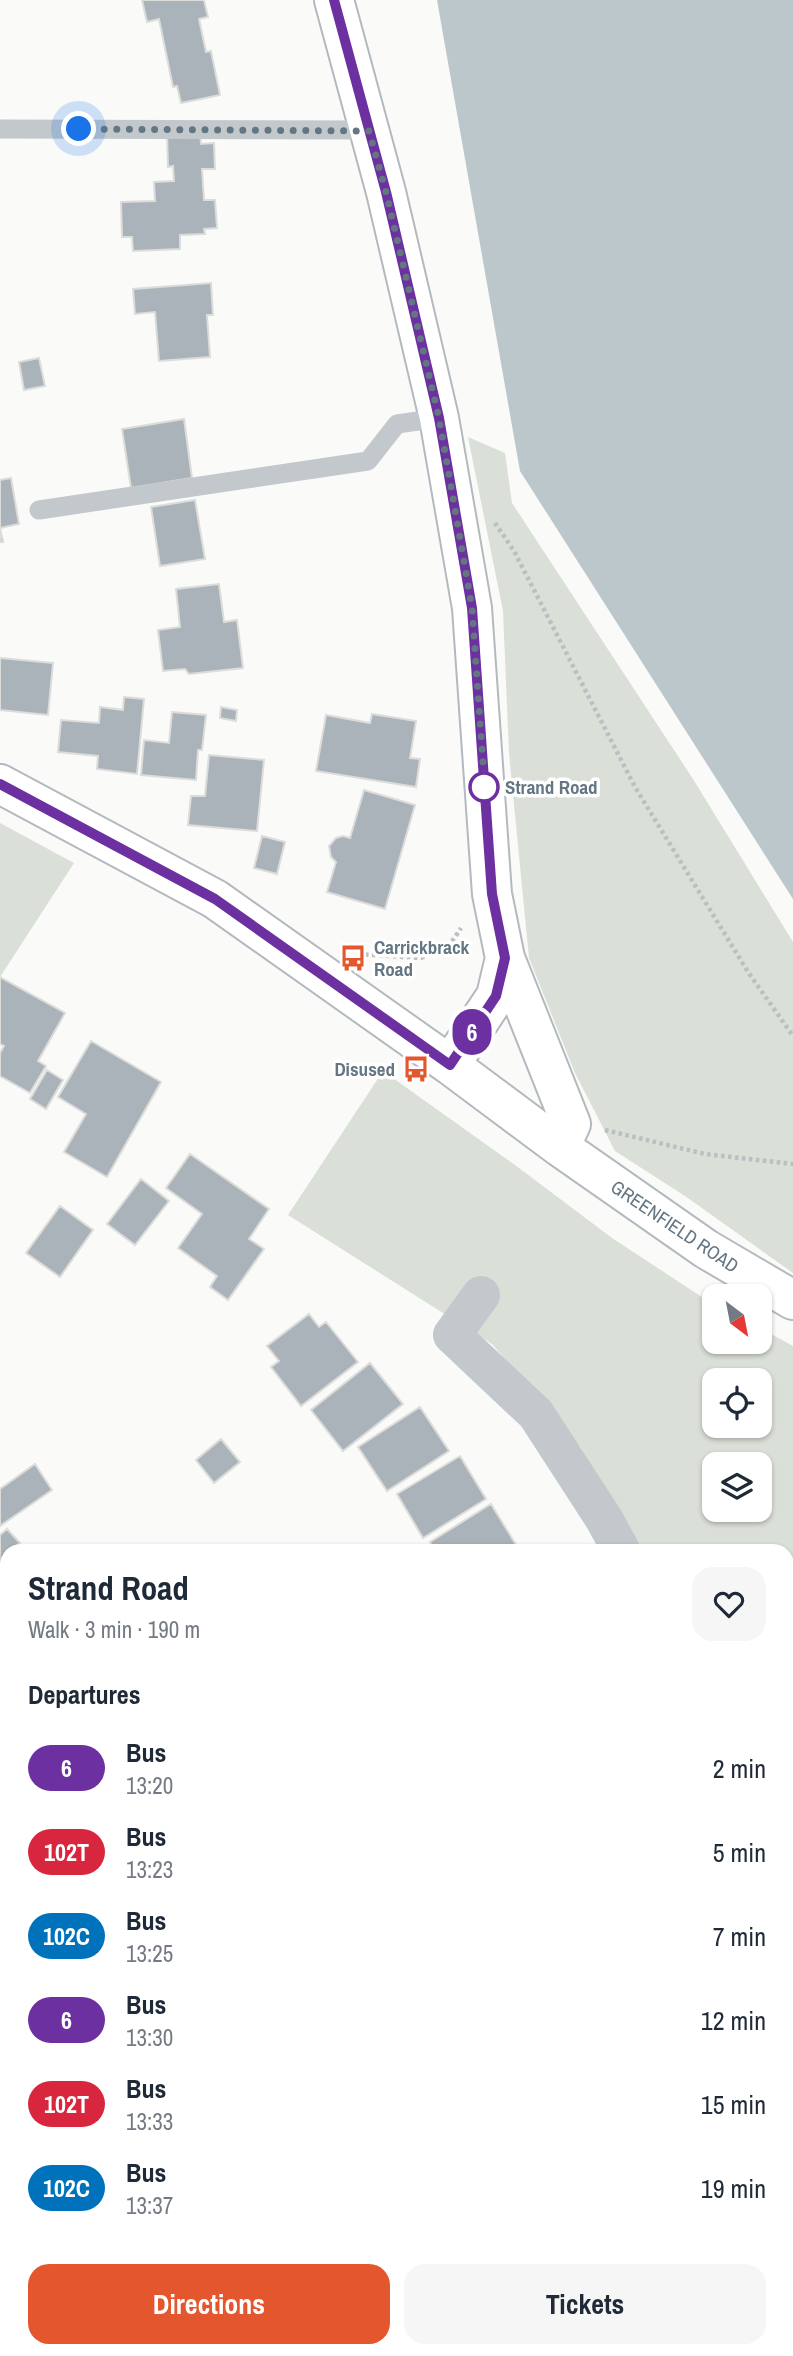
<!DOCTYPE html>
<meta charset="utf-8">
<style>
:root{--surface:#fff;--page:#f6f6f7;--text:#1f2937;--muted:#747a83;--accent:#e4572e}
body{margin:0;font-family:"Archivo Narrow",sans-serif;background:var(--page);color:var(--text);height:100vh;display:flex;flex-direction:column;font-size:26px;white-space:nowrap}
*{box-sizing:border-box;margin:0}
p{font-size:23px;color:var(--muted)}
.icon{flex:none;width:38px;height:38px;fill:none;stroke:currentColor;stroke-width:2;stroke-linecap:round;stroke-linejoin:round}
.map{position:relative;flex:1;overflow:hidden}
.sheet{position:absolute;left:0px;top:1544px;width:794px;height:814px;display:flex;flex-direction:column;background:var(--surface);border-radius:21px 21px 0 0;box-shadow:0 2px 5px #0004}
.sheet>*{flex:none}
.badge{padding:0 14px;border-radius:23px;font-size:24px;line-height:46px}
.needle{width:46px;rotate:148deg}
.controls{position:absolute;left:702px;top:1284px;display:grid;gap:14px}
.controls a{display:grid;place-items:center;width:70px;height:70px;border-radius:14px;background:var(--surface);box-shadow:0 2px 5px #0004;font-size:35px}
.you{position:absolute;width:35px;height:35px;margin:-18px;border:5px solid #fff;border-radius:50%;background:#1a73e8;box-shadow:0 0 0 10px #1a73e833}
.map>.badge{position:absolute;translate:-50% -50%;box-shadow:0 0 0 4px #fff}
h2{padding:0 28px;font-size:26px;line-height:63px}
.round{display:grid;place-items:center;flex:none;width:74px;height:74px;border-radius:21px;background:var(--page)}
.summary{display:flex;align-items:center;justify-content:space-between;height:119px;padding:0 28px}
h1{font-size:33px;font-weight:700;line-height:52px}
.action{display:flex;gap:14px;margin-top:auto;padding:14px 28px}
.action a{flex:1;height:80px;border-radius:21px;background:var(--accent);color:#fff;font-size:28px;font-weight:700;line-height:80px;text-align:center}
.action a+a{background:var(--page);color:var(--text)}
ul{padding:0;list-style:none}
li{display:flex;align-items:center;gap:21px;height:84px;padding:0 28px}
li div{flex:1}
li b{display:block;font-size:26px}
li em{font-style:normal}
li .badge{min-width:77px;font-weight:700;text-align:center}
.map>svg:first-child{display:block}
</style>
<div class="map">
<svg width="793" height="2356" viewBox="0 0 793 2356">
<rect width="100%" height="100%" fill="#fafaf8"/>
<!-- green -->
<path fill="#dadfd7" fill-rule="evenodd" d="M468,437L505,453L512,503L693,779L793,942V1273L685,1196L615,1151L575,1073L529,958L509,753L503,611Z
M0,823L74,863L0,977Z
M383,1071L515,1165L612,1238L714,1305V1342H760V1328L793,1346V1782L788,1781V1550H634L581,1448L492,1344L288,1215ZM714,1381H760V1426H714ZM714,1465H760V1510H714Z"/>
<!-- water -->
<path fill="#bbc7cb" d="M437,0H793V899L520,471Z"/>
<!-- building -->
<path fill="#aab3b9" stroke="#dcdcda" stroke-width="2" d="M142,0H204L208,17L199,19L206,52L211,51L220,95L181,103L177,86L173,87L159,19L147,22Z
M200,132L201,144L214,143L215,169H202L204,200H215L217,228L204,229L205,234L180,235V249L133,251L132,237H122L121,202L155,201L154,182L174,181L173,166L168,167L167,133Z
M211,283L213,315H207L210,357L159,361L155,312L135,314L133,289Z
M39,358L45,386L24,390L19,362Z
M184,419L192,478L131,488L122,429Z
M11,478L19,524L0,528L3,542H0V480Z
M195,500L205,559L160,566L151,507Z
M219,584L224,622L237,620L243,668L189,674L185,669L163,671L158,630L180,627L176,589Z
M0,658L53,663L48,715L0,710Z
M124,697L144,699L137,774L97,769L98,756L58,752L61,720L99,723L100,707L123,710Z
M221,707L237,710L236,721L220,718Z
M172,712L206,715L202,750H198L196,780L141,775L144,740L169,743Z
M372,714L416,721L410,758L420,759L416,787L316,771L326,715L370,723Z
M209,755L264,760L257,831L188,825L191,796H205Z
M364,790L415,805L385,909L327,892L336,862L331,857L329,846L336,838L343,836L350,838Z
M262,836L285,842L277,874L254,868Z
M0,977L65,1013L38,1061L46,1066L30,1093L0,1076V1053L4,1046L0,1044Z
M91,1041L161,1082L107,1177L64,1152L86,1114L58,1097Z
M47,1070L63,1080L46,1109L30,1099Z
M190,1154L269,1209L249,1239L264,1249L228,1300L210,1287L217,1276L178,1248L202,1214L166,1188Z
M141,1179L169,1201L135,1245L107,1224Z
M60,1206L93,1230L60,1277L26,1253Z
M309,1314L319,1327L326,1322L358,1362L301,1406L271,1367L279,1361L267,1346Z
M370,1363L403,1404L343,1451L311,1410Z
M420,1407L449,1451L387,1491L358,1447Z
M221,1439L240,1462L214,1483L196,1460Z
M460,1456L486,1499L423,1538L397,1494Z
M35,1464L52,1490L0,1526V1489Z
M491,1504L518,1548L513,1550H435L430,1542Z
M7,1529L20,1543L11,1550H7V1554L0,1560V1535Z
M788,1887L793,1888V1963L788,1962Z
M0,1949H4L2,2033L0,2035Z
M644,2350H702L705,2356H647Z"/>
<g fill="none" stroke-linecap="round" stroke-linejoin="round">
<!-- secondary casing -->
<g stroke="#b3babf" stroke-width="42">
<path id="secondary" d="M334,0L386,192L439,418L472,608L492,894L505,958L571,1124L560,1147
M0,784L215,899L450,1065L560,1147L706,1249L793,1300
M450,1065L496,996L505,958"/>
</g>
<!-- path -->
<path stroke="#bbbfc2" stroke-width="4.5" stroke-dasharray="3.5 3.5" stroke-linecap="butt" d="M495,523L514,551L635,787L748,972L793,1036
M358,954L421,958L453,940L461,928
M605,1130L705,1154L793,1164"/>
<!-- lane -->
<path stroke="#c3c8cc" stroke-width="19" d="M0,129L369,130
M39,510L368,461L397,424L439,418"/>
<!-- street -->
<path stroke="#c3c8cc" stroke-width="38" d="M481,1295L452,1335L536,1414L604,1519L621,1550
M0,1759L7,1767
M788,1804L793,1806
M497,2350L501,2356"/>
<!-- secondary -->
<use href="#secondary" stroke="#fff" stroke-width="38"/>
</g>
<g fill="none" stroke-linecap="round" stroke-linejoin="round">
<!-- line casing -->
<g stroke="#fff" stroke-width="16">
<path id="line" d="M0,784L215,899L450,1065L496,996L505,958L492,894L472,608L439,418L386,192L334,0"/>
</g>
<!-- line -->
<use href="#line" stroke="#6c30a1" stroke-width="10"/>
<!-- walk -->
<path stroke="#657683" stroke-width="7" stroke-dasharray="0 12.6" d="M79,129L369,131L386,192L439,418L460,538L472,608L485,791L484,787"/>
</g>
<!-- icons -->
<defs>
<g id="bus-bare" transform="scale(2.1)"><path d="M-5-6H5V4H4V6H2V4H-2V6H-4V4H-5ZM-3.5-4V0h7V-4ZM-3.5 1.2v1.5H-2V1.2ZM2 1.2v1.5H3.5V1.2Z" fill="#e4572e" stroke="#fff" stroke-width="2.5" paint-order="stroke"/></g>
</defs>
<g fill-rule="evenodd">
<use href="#bus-bare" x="353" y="958"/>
<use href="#bus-bare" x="416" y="1069"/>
</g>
<!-- markers -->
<circle fill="#fff" stroke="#6c30a1" stroke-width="3.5" cx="484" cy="787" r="14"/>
<g text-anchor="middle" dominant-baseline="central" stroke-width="7" stroke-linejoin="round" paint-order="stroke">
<!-- stop labels -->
<g font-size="19" font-weight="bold" fill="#657683" stroke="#fff" text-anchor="start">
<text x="505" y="787">Strand Road</text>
</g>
<!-- poi labels -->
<g font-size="19" font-weight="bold" fill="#657683" stroke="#fff" text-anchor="start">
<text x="374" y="947">Carrickbrack<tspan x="374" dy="22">Road</tspan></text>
<text x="395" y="1069" text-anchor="end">Disused</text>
</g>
<!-- street labels -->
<g font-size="19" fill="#657683" stroke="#fff">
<text transform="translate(675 1226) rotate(34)">GREENFIELD ROAD</text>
</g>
</g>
</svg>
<div class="controls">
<a><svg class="needle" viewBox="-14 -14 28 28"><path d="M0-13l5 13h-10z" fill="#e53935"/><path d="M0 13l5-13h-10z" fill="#747a83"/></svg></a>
<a><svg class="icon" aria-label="locate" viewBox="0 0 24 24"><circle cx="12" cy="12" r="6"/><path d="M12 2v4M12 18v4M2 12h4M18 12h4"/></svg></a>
<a><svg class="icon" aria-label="layers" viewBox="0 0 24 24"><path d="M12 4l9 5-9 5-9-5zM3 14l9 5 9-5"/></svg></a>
</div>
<div class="you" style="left:79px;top:129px"></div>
<b class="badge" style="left:472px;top:1032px;background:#6c30a1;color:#fff">6</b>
<section class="sheet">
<div class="summary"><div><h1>Strand Road</h1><p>Walk · 3 min · 190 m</p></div><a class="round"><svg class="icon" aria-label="heart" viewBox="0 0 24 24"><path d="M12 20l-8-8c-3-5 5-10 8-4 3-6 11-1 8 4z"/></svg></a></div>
<h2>Departures</h2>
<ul>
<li><span class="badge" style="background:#6c30a1;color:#fff">6</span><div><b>Bus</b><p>13:20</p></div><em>2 min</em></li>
<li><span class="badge" style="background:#d7263d;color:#fff">102T</span><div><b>Bus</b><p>13:23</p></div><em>5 min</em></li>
<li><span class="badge" style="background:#0072bc;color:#fff">102C</span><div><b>Bus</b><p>13:25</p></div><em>7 min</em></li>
<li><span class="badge" style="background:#6c30a1;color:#fff">6</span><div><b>Bus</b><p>13:30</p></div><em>12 min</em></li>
<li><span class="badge" style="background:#d7263d;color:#fff">102T</span><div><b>Bus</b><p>13:33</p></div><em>15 min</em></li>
<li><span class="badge" style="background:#0072bc;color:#fff">102C</span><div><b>Bus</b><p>13:37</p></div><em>19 min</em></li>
</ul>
<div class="action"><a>Directions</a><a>Tickets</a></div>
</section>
</div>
